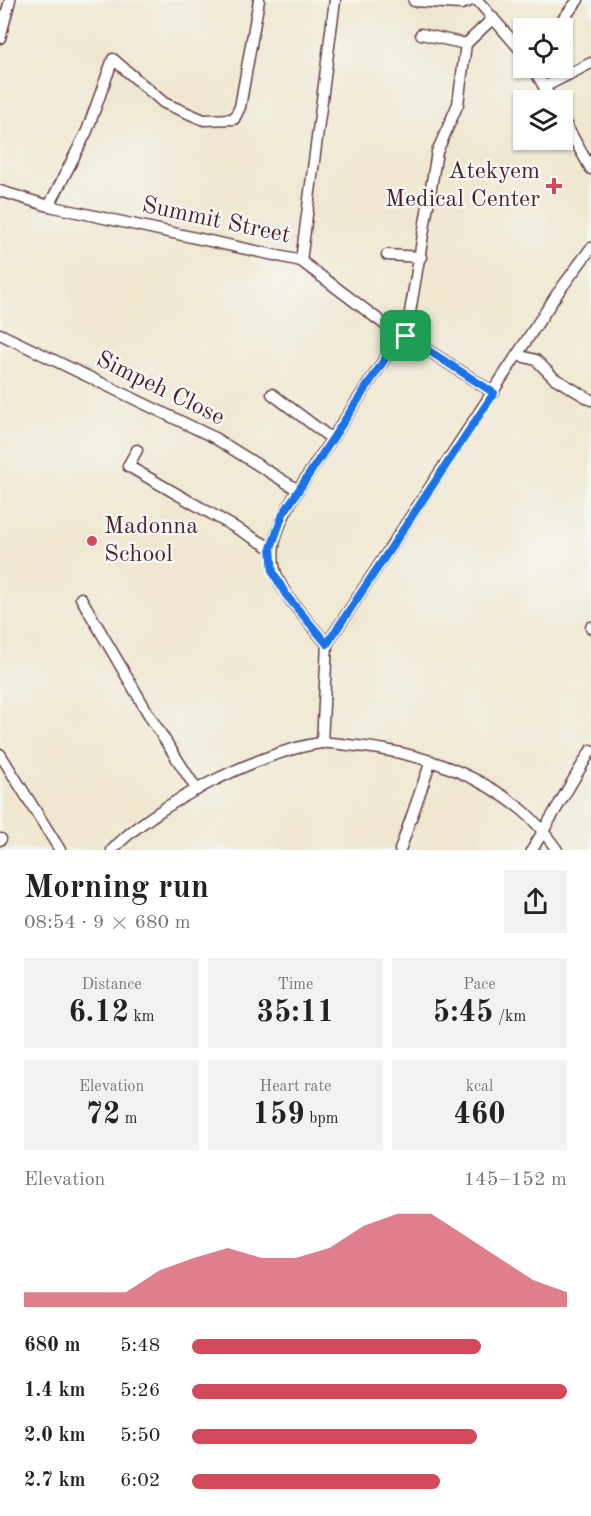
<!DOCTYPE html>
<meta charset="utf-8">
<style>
:root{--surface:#fff;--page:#f2f2f2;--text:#222;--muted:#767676;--accent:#d1495b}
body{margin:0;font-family:"Old Standard TT",serif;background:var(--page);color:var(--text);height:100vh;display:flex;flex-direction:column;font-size:22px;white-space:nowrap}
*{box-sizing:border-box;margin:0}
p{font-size:20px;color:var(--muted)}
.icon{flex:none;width:33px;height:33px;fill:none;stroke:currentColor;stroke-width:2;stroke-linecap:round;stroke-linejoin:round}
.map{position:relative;height:850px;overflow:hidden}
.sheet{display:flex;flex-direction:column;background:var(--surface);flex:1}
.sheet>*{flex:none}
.tools{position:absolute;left:513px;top:18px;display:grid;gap:12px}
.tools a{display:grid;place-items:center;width:60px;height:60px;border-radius:0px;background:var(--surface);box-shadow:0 2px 4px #0004;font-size:30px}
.pin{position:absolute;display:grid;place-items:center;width:51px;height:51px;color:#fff;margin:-26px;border-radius:12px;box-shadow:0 3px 9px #0006}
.round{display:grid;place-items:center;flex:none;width:63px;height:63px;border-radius:0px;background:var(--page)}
.overview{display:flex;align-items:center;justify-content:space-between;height:102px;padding:0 24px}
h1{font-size:33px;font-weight:700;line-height:45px}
.figures{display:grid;grid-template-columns:repeat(3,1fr);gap:9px;height:102px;padding:6px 24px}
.figures div{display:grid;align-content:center;border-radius:0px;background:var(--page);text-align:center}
.figures b{font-size:30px;font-weight:700}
.figures small{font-size:16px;font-weight:400}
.figures p{font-size:16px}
.chart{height:168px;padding:12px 24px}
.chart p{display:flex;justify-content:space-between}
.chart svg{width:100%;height:108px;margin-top:6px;fill:var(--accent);opacity:.7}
ul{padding:0 24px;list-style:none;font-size:20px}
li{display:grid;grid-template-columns:96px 72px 1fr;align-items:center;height:45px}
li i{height:15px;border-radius:8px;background:var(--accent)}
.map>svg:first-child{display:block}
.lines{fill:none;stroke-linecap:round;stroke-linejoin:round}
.minor-casing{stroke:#633d44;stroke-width:13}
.minor{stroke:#fff;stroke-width:10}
.route-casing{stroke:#fff;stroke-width:12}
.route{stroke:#1a73e8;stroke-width:8}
.poi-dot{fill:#d1495b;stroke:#f6f6f2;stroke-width:2}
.labels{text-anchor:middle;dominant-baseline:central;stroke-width:5;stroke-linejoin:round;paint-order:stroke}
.poi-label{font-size:24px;fill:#4a1f2b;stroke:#f6f6f2;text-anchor:end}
.street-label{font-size:24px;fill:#4a1f2b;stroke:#f6f6f2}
</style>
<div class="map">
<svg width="591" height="850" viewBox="0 0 591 850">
<rect width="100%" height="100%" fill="#f6f6f2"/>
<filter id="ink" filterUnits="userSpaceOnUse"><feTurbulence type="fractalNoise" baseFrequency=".0167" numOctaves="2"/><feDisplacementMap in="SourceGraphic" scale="12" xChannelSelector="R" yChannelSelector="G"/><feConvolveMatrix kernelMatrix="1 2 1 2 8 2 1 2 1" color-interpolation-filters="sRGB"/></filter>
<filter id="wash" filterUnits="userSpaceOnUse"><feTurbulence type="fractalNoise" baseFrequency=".008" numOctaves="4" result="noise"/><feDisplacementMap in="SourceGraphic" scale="24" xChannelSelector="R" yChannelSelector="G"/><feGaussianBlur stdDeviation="1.35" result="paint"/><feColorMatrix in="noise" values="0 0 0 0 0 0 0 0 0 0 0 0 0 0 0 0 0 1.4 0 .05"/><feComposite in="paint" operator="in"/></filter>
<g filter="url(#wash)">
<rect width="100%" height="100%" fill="#efe7cf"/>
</g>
<g filter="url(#ink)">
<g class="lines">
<g class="minor-casing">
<g id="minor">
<polyline points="477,0 524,54"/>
<polyline points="414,1 461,4 473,0"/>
<polyline points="556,28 578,0"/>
<polyline points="421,34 466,44"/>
<polyline points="0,38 10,0"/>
<polyline points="533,68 552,100"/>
<polyline points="544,87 591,63"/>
<polyline points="562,118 591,169"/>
<polyline points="0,191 49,206 301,261 400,336 406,336 494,393"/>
<polyline points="49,206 87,131 113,59 164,103 204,120 234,119 240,107 259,0"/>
<polyline points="387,255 421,257"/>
<polyline points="301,261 335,0"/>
<polyline points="0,334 213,437 298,490"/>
<polyline points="406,336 437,152 458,104 466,44 493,18"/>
<polyline points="517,355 536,360 554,378 591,400"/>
<polyline points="272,394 332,439"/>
<polyline points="137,450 128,466 271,548"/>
<polyline points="81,598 152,720 197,790"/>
<polyline points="591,628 591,627"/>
<polyline points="327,644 557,294 591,248"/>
<path d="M 327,644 C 276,583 251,567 298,490 L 400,336"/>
<polyline points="322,743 327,644"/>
<polyline points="0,754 60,850"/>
<polyline points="0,840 1,839"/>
<path d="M 112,850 C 152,806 261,751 321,743 C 332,742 345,745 357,746 C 416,752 474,772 521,809 C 535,820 547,836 557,850"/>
<polyline points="400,850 431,761"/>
<polyline points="532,850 591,750"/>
</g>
</g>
<use href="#minor" class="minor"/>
</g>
</g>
<g class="lines" filter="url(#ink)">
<g class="route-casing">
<polygon id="route" points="400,336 406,336 494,393 327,644 286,595 273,572 271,548 283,514"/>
</g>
<use href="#route" class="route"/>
</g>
<g class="poi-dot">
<path d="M551 177h6v6h6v6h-6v6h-6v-6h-6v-6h6z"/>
<circle cx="92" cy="541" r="6"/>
</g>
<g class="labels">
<g class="poi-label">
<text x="540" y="172">Atekyem<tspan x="540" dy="28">Medical Center</tspan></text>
<text x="104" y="527" text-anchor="start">Madonna<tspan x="104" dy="28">School</tspan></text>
</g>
<g class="street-label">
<text transform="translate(216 221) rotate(12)">Summit Street</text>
<text transform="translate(160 389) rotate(26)">Simpeh Close</text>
</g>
</g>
</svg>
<div class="tools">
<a><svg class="icon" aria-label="locate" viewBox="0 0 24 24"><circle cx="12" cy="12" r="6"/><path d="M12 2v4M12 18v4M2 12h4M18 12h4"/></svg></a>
<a><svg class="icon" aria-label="layers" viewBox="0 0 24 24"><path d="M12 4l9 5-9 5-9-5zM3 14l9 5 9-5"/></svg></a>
</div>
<div class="pin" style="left:406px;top:336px;background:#1e9e55"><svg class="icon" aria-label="arrive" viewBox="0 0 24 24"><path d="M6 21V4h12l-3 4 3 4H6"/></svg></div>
</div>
<section class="sheet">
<div class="overview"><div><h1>Morning run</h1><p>08:54 · 9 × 680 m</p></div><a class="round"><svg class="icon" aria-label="share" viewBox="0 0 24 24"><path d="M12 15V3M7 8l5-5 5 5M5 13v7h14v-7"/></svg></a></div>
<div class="figures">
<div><p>Distance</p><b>6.12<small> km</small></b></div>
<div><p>Time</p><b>35:11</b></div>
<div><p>Pace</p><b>5:45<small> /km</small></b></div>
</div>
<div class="figures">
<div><p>Elevation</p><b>72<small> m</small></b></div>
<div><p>Heart rate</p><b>159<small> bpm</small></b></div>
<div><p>kcal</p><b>460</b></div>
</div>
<div class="chart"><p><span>Elevation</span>145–152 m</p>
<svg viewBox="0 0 160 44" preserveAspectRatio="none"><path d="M0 44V38L10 38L20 38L30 38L40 29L50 24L60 20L70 24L80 24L90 20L100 11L110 6L120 6L130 15L140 24L150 33L160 38V44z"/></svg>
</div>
<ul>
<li><b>680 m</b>5:48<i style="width:77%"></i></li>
<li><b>1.4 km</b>5:26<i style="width:100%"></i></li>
<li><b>2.0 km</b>5:50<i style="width:76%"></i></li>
<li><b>2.7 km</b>6:02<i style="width:66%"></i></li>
</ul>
</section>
